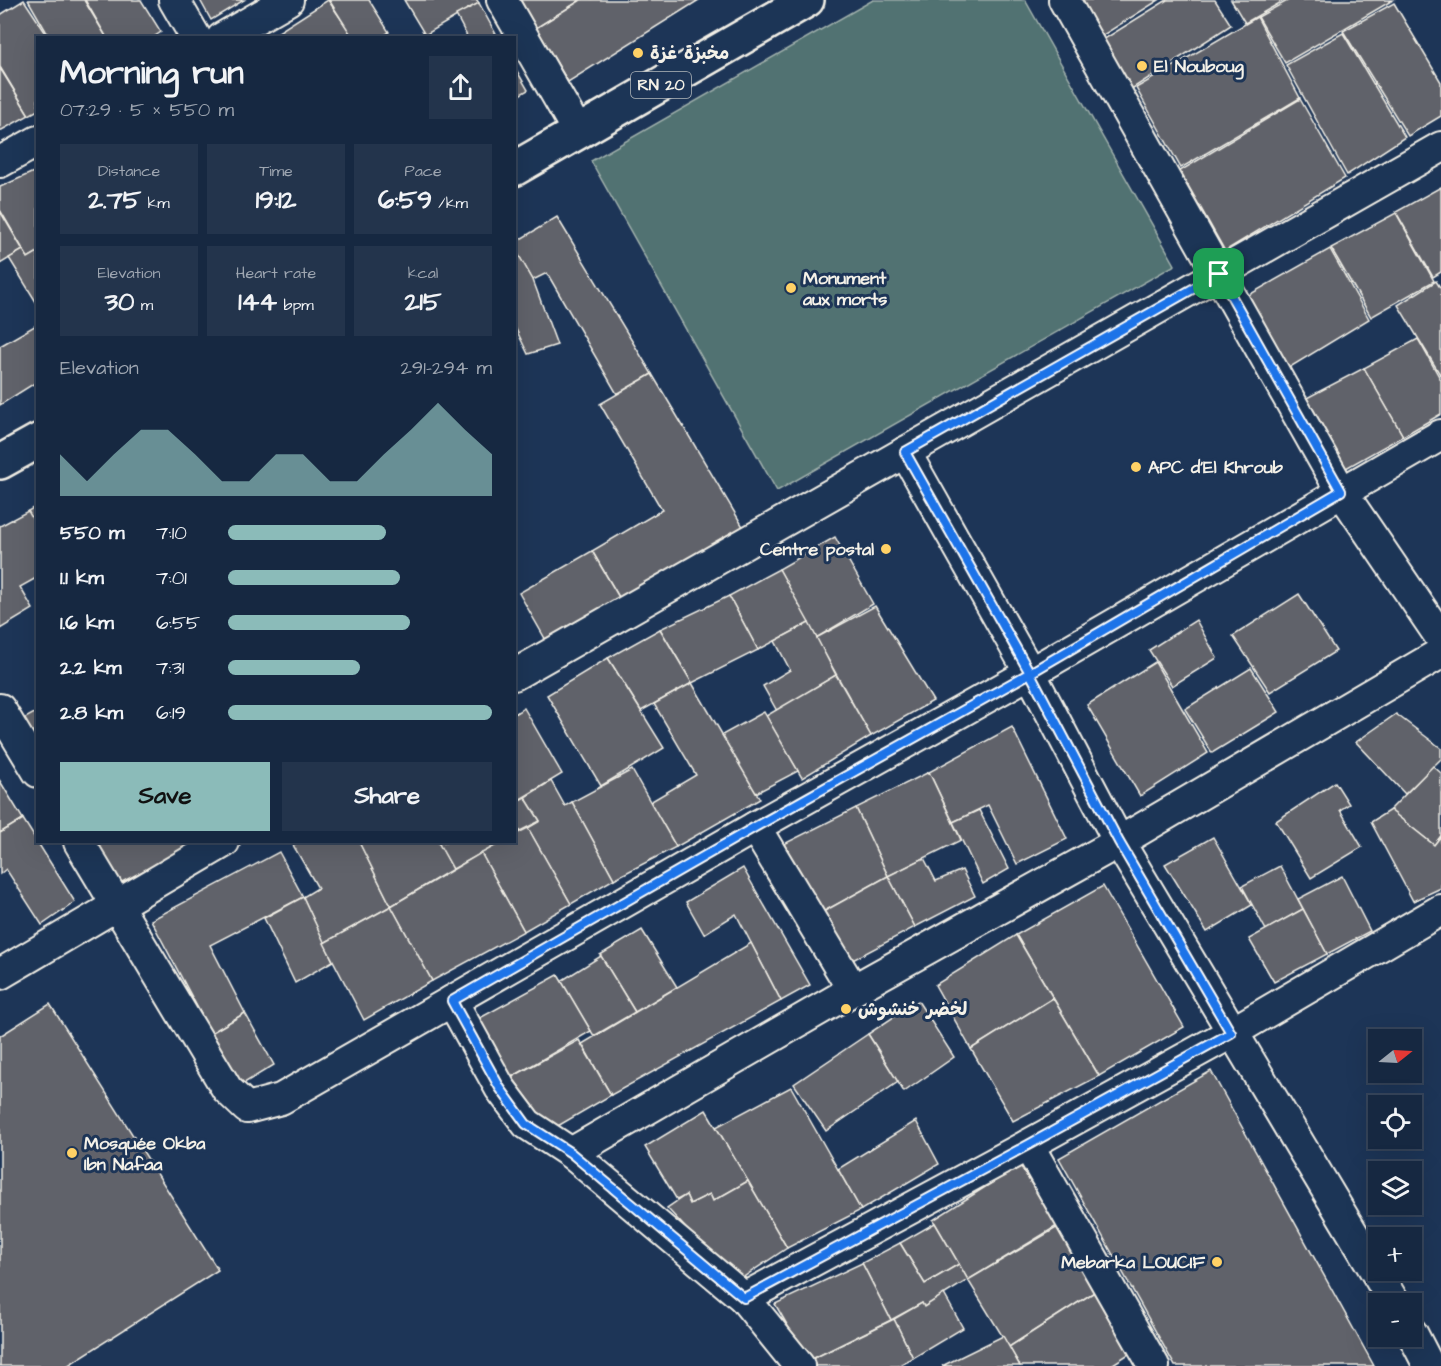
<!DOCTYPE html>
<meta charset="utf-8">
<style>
:root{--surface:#162841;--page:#23344c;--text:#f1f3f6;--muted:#9ea6b1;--line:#35445a;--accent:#8bbbb9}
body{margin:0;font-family:"Architects Daughter","Playpen Sans Arabic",sans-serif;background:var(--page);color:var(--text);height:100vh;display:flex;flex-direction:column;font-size:22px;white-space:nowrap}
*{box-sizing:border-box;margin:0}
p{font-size:20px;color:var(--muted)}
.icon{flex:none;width:33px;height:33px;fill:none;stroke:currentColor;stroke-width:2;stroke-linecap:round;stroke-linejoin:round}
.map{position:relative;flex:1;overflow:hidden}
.sheet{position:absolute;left:36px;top:36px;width:480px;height:807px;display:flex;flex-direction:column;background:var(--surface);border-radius:0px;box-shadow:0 6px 24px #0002,0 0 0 2px var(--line)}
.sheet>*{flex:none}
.needle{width:39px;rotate:72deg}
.controls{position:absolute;left:1368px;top:1029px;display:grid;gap:12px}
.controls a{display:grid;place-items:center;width:54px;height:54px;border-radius:0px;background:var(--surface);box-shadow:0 6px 24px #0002,0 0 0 2px var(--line);font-size:30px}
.pin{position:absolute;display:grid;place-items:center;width:51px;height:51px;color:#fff;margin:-26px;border-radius:12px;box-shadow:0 3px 9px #0006}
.round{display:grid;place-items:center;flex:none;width:63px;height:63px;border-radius:0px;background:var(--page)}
.head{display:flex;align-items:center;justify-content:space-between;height:102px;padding:0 24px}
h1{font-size:33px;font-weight:700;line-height:45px}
.metrics{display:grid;grid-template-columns:repeat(3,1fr);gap:9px;height:102px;padding:6px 24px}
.metrics div{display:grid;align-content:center;border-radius:0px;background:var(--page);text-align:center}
.metrics b{font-size:26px;font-weight:700}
.metrics small{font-size:16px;font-weight:400}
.metrics p{font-size:16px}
.chart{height:168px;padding:12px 24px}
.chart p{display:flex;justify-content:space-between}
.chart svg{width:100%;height:108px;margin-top:6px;fill:var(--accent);opacity:.7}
.cta{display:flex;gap:12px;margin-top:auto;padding:12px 24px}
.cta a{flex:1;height:69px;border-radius:0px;background:var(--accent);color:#111;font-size:24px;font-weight:700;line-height:69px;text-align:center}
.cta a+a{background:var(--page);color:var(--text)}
ul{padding:0 24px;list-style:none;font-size:20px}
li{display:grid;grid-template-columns:96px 72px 1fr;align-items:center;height:45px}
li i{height:15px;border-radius:8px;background:var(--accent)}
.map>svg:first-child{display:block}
.green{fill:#517272;stroke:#a2b2ad;stroke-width:1.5}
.building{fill:#60626a;stroke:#f4f1e8;stroke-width:1.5}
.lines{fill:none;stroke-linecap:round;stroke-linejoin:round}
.minor-casing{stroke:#f4f1e8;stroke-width:34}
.primary-casing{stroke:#f4f1e8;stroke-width:38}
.minor{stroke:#1d3557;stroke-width:30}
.primary{stroke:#1d3557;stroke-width:33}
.route-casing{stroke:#fff;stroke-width:12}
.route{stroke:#1a73e8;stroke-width:8}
.poi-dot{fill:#ffd166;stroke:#1d3557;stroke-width:2}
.labels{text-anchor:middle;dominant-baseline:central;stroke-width:6;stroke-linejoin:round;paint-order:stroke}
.shield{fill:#1d3557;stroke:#b4b9bc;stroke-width:1.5}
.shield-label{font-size:16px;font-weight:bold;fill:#f4f1e8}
.poi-label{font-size:18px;font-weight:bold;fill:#f4f1e8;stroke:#1d3557;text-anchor:start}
</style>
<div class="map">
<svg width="1441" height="1366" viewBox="0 0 1441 1366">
<rect width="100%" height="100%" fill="#1d3557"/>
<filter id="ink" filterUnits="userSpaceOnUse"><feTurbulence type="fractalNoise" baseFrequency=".0167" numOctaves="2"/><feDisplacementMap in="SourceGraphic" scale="12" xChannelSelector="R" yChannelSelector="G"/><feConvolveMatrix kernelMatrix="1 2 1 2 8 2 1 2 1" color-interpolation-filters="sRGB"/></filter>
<g filter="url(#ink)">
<polygon class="green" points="873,0 1025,0 1175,265 777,491 591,161"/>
<g class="building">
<polygon points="24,0 49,38 38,38 38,110 29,115 0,67 0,15"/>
<polygon points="28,0 84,0 107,38 50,38"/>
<polygon points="85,0 141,0 161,32 152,38 107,38"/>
<polygon points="200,0 244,0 211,20"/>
<polygon points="328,0 350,32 341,38 269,38"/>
<polygon points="329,0 369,0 389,32 380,38 353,38"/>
<polygon points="404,0 477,0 479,3 425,35"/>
<polygon points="518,0 581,0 536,28"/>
<polygon points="581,0 699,0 568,82 536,28"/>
<polygon points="1077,0 1159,0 1100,37"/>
<polygon points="1167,0 1215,0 1231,25 1130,90 1101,41"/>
<polygon points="1231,0 1285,0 1245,23"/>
<polygon points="1289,0 1393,0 1285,63 1258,17"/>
<polygon points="479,3 498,38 468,38 456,15"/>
<polygon points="1394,3 1441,82 1441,116 1408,136 1343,31"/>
<polygon points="1257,17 1300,98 1181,168 1136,88"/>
<polygon points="1343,33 1405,137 1347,175 1286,65"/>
<polygon points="514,66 528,90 514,98"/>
<polygon points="0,68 29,115 0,131"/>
<polygon points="1300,99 1345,178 1225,251 1180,171"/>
<polygon points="38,170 38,252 28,258 0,210 0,187"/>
<polygon points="1441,187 1441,272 1433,277 1396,212"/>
<polygon points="0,211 23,250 0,264"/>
<polygon points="1396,213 1434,281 1371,317 1331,248"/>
<polygon points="557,217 652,374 617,394 547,273 533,280 514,247 514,243"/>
<polygon points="514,247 533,280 557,345 528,354 514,325"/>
<polygon points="1330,249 1369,319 1282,372 1240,300"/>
<polygon points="23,250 28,258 38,252 38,305 9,258"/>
<polygon points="1436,281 1441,289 1441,376 1398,305"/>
<polygon points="38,324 38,381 0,405 0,346"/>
<polygon points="1418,339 1441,380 1441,414 1403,436 1364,368"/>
<polygon points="1364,368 1403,436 1339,472 1299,402"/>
<polygon points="652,374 745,530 620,599 592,551 662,510 600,404"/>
<polygon points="38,505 38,529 28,511"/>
<polygon points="28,511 38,529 38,577 20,587 33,609 0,629 0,526"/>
<polygon points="835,537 873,604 816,638 779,569"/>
<polygon points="592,551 620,599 547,642 519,593"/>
<polygon points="779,569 809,623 758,650 729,596"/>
<polygon points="1299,594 1336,651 1270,692 1233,636"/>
<polygon points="729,596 758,650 692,683 660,629"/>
<polygon points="875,606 933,701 871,736 816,638"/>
<polygon points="1196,620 1217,658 1172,686 1149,650"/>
<polygon points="809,623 836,675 777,711 763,686 790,670 775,641"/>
<polygon points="660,629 692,683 641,711 608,658"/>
<polygon points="608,658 664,748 601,786 547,695"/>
<polygon points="1155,662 1208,753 1140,796 1087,705"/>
<polygon points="1251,668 1279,712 1212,753 1185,709"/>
<polygon points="836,675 871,736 802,778 766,716"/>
<polygon points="692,683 760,799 676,847 650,802 696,775 654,704"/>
<polygon points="524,708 562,774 514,803 514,714"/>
<polygon points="38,711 38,752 20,721"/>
<polygon points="764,712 798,771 756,793 722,735"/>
<polygon points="1396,714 1441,748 1441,759 1405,794 1356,742"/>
<polygon points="1012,727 1067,839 1017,864 988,805 953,822 929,772"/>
<polygon points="1433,766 1441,773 1441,836 1434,845 1390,810"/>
<polygon points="632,770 676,847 614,879 572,802"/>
<polygon points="929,772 961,840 888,876 856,808"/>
<polygon points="0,781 23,819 0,833"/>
<polygon points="551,781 565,806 572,802 614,879 571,904 528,828 540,821 525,797"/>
<polygon points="1335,782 1349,804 1340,810 1362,847 1311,878 1276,821"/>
<polygon points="525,797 540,821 514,834 514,803"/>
<polygon points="856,808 888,876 821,913 784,844"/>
<polygon points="979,810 1009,869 983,884 953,822"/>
<polygon points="1390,810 1434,845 1441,836 1441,888 1413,901 1371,822"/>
<polygon points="23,819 75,902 42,925 6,869 0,874 0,833"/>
<polygon points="528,828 571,904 524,931 481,853 502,842 514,842 514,835"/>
<polygon points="1213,837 1252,905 1207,932 1165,864"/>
<polygon points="93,842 200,842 120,883"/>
<polygon points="299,842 359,842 391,906 324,943 303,897 318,888 293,845"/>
<polygon points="359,842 438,842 453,869 391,906"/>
<polygon points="438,842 502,842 453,869"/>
<polygon points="279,852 303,897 210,945 245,1013 211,1033 151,920"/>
<polygon points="481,853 524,931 432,981 391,906"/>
<polygon points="924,858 936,881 962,870 975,896 915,927 888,876"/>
<polygon points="1280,866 1303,909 1266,930 1242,886"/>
<polygon points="743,868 810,985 781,1001 736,914 704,934 686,902"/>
<polygon points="888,876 915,927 847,963 821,913"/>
<polygon points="1342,876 1370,931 1327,954 1298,899"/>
<polygon points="1103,886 1184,1027 1099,1076 1016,935"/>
<polygon points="303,897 333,961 295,983 264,918"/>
<polygon points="391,906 432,981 364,1020 324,943"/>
<polygon points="1303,909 1327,954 1274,982 1249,939"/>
<polygon points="642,930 677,987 635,1012 600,955"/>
<polygon points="1016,935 1053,998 971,1049 935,985"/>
<polygon points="751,943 781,1001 611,1095 582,1044"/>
<polygon points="601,956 635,1012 594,1036 561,981"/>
<polygon points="558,975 591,1031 512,1077 478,1019"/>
<polygon points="1053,998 1099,1076 1013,1121 971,1049"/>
<polygon points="918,1001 954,1057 904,1092 868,1034"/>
<polygon points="50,1004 218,1270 67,1366 0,1366 0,1036"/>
<polygon points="245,1013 274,1065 241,1085 211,1033"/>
<polygon points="868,1034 898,1082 826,1131 794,1084"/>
<polygon points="579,1040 611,1095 551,1130 512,1077"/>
<polygon points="1211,1071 1374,1366 1175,1366 1059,1158"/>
<polygon points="791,1087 861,1210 787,1248 716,1127"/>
<polygon points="706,1110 748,1181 713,1201 710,1194 690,1204 686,1195 677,1200 645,1147"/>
<polygon points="916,1121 939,1164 861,1210 838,1169"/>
<polygon points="1020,1165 1057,1226 968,1280 933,1220"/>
<polygon points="748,1181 787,1248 736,1282 667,1208 686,1195 690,1204 710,1194 713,1201"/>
<polygon points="935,1223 959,1264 925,1284 900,1243"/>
<polygon points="1058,1227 1096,1291 1009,1347 968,1280"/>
<polygon points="900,1243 925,1284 959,1264 968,1280 924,1307 922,1303 891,1320 862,1263"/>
<polygon points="862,1263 891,1320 808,1361 775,1304"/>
<polygon points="1096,1291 1132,1352 1110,1366 1020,1366 1009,1347"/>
<polygon points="944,1294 963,1328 913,1358 894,1319 922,1303 924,1307"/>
<polygon points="894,1319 913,1358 897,1366 812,1366 808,1361"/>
<polygon points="1003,1336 1020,1366 942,1366"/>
</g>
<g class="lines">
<g class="minor-casing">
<g id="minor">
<polyline points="174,0 196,38"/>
<polyline points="502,0 578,132"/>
<polyline points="1064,0 1341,491 1441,638"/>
<polyline points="222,38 288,0"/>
<polyline points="0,162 38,141"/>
<polyline points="905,452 1030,673 1119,842 1395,1304"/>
<polyline points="514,675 1441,147"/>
<polyline points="0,709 38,772"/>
<polyline points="755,827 853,990"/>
<polyline points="79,842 227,1089 247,1108 281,1099 755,827 1030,673 1441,435"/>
<polyline points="0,974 224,842"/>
<polyline points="452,1001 500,1088 527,1124 571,1153 744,1298 799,1366"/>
<polyline points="1028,1145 1154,1366"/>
<polyline points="571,1153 853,990 1119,842 1441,653"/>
<polyline points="744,1298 1028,1145 1231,1033 1441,910"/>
<polyline points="1412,1333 1429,1366"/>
</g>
</g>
<g class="primary-casing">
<g id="primary">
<polyline points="514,169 807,0"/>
<polyline points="0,462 38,441"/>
</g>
</g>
<use href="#minor" class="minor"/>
<use href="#primary" class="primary"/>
</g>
</g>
<g class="lines" filter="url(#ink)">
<g class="route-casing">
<polyline id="route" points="1219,274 1341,491 1030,673 755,827 452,1001 500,1088 526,1124 571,1153 744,1298 1028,1145 1231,1033 1119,842 1030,673 905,452 1219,274"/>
</g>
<use href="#route" class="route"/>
</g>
<g class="poi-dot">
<circle cx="638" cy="53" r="6"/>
<circle cx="1142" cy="66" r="6"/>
<circle cx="791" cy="288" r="6"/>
<circle cx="1136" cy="467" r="6"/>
<circle cx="886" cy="549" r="6"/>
<circle cx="846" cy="1009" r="6"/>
<circle cx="72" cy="1153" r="6"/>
<circle cx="1217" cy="1262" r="6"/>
</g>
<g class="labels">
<rect class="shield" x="631" y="72" width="60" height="26" rx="4.5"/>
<g class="shield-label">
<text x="661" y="85">RN 20</text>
</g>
<g class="poi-label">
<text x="650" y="53">مخبزة غزة</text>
<text x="1154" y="66">El Nouboug</text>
<text x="803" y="278">Monument<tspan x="803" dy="21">aux morts</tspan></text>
<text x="1148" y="467">APC d'El Khroub</text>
<text x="874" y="549" text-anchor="end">Centre postal</text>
<text x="858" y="1009">لخضر خنشوش</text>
<text x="84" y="1143">Mosquée Okba<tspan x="84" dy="21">Ibn Nafaa</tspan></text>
<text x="1205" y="1262" text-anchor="end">Mebarka LOUCIF</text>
</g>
</g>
</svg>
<div class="controls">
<a><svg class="needle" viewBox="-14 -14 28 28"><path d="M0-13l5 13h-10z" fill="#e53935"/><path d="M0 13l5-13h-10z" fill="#9ea6b1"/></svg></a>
<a><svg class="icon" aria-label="locate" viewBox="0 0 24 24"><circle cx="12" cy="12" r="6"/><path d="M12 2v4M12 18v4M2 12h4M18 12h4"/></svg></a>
<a><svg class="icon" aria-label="layers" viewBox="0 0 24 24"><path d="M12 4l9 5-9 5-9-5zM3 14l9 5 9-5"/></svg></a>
<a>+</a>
<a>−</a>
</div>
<div class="pin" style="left:1219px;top:274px;background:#1e9e55"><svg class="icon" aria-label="arrive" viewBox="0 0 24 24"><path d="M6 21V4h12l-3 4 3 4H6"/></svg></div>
<section class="sheet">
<div class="head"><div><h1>Morning run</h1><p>07:29 · 5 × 550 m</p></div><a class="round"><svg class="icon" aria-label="share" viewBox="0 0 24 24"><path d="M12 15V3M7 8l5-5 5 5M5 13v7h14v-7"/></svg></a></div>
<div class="metrics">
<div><p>Distance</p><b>2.75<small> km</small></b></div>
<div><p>Time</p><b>19:12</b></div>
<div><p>Pace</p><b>6:59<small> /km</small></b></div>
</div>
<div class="metrics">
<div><p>Elevation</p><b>30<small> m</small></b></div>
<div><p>Heart rate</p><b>144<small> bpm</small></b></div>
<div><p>kcal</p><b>215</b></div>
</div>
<div class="chart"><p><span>Elevation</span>291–294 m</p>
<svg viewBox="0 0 160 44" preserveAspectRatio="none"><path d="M0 44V27L10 38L20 27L30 17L40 17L50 27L60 38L70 38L80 27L90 27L100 38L110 38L120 27L130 17L140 6L150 17L160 27V44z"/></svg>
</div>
<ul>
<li><b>550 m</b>7:10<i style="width:60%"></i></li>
<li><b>1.1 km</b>7:01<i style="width:65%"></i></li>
<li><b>1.6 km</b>6:55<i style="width:69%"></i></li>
<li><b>2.2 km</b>7:31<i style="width:50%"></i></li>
<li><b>2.8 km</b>6:19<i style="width:100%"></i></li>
</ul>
<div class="cta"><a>Save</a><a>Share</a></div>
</section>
</div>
